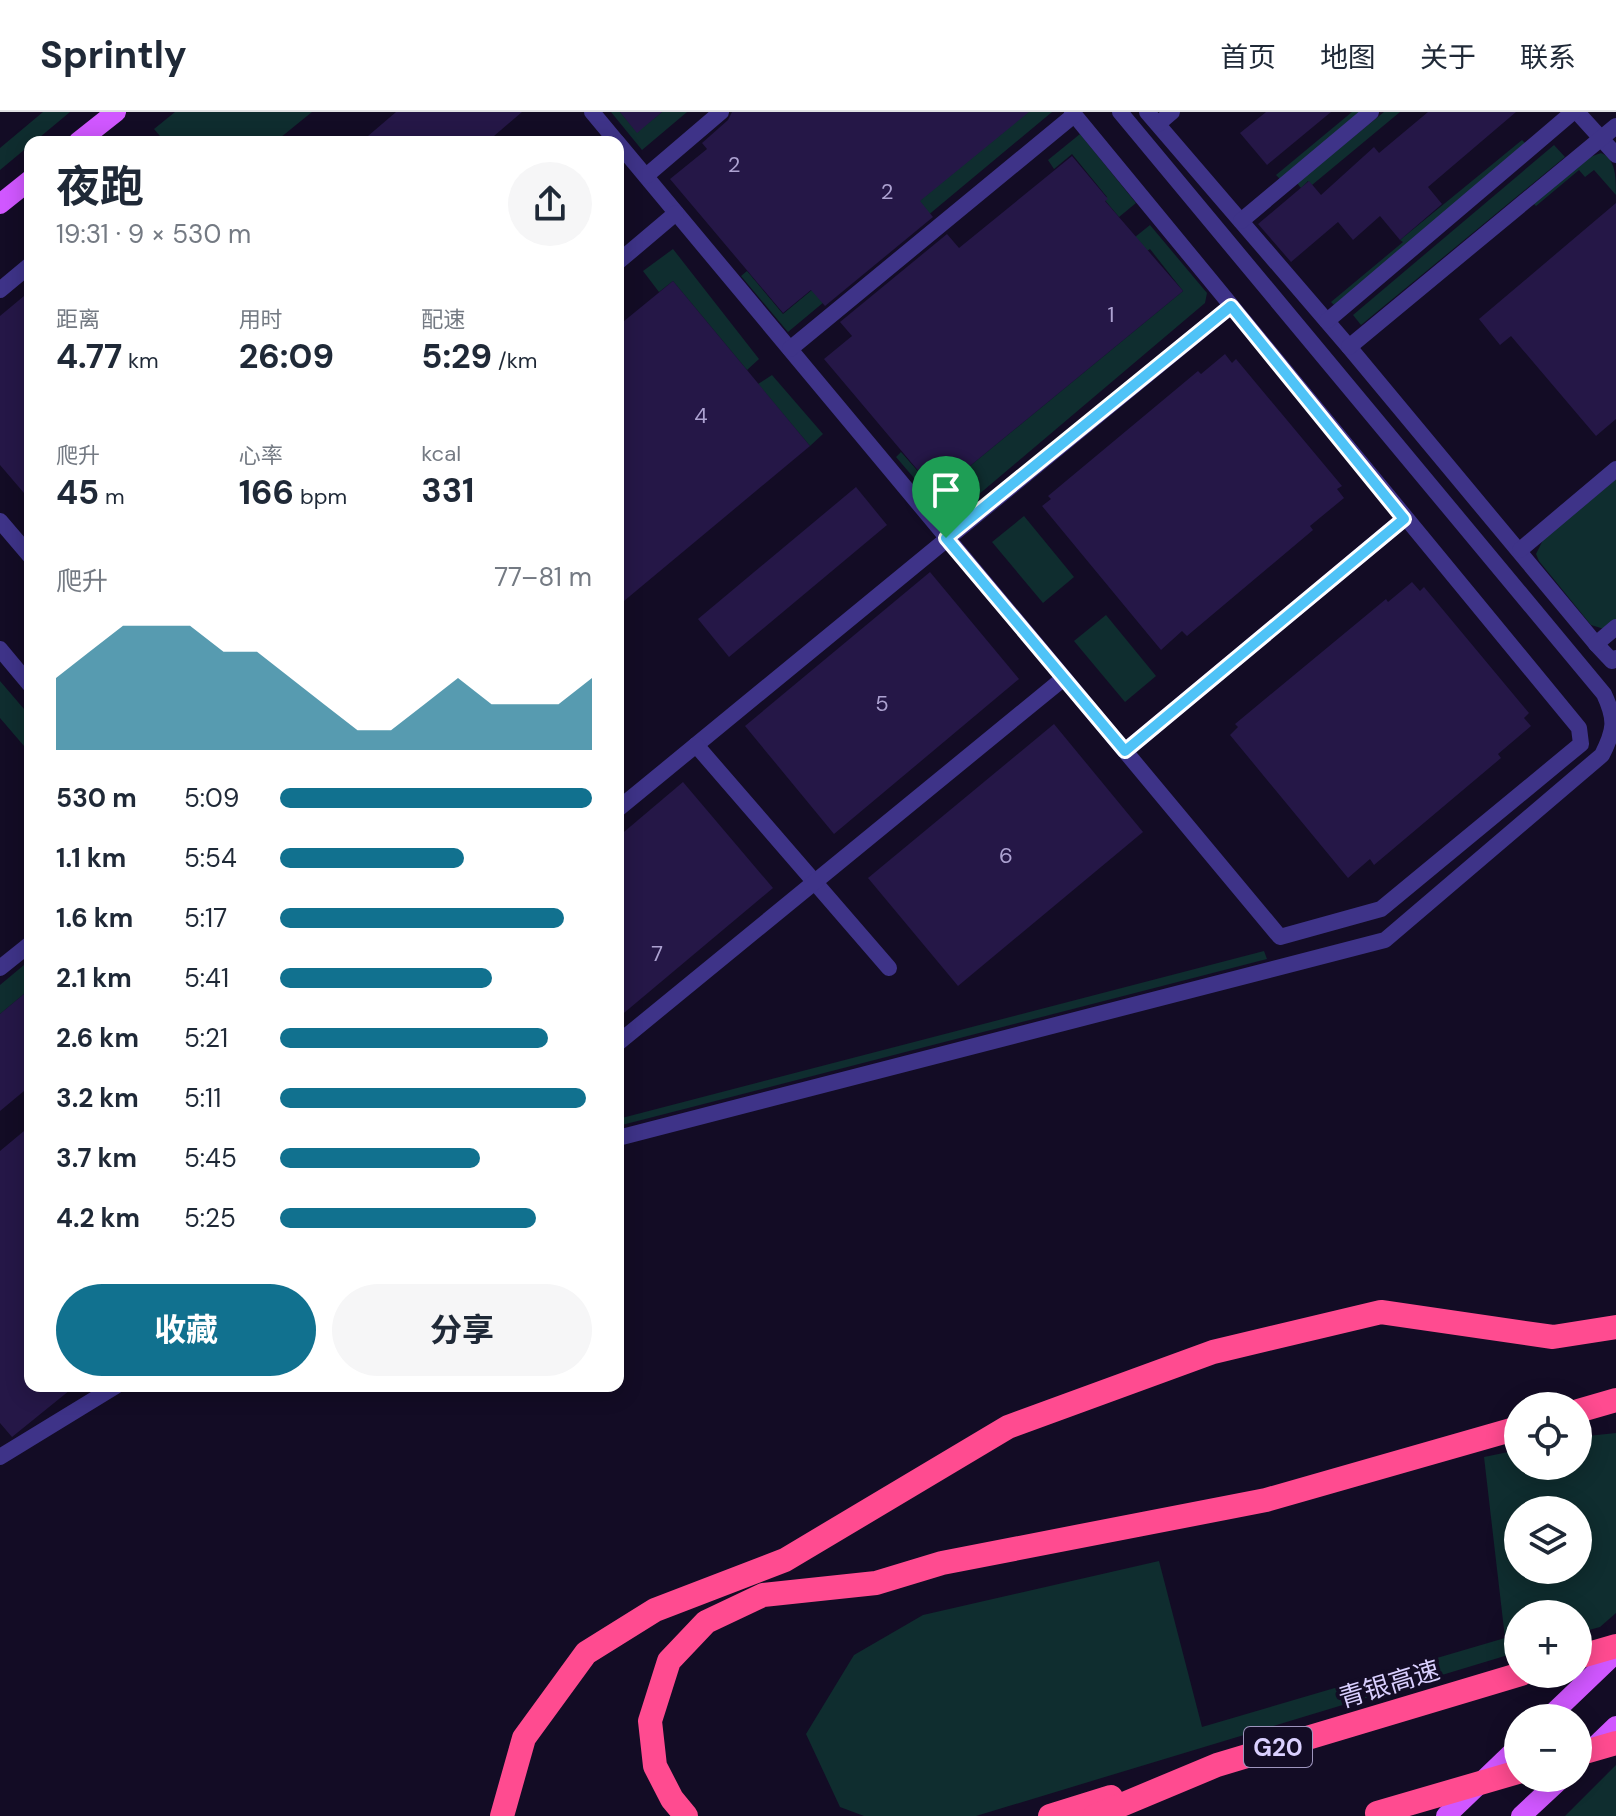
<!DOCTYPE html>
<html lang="zh">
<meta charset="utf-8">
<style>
:root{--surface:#fff;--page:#f6f6f7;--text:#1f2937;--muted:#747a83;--line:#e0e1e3;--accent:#11718f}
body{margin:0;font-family:"DM Sans","Noto Sans SC",sans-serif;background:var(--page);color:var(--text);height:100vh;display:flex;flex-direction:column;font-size:30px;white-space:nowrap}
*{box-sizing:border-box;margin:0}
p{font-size:26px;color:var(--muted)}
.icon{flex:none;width:44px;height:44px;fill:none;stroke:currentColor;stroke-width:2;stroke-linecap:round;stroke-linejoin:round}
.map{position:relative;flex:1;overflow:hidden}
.details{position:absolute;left:24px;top:24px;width:600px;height:1256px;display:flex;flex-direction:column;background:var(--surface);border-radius:16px;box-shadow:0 4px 20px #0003}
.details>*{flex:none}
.controls{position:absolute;left:1504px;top:1280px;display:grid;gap:16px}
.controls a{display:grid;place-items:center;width:88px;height:88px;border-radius:50%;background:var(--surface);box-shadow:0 4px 20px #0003;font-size:40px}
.pin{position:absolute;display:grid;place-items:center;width:68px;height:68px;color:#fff;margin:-82px -34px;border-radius:50% 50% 50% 0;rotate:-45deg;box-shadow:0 0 8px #0007}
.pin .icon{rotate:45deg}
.round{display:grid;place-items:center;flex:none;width:84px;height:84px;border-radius:42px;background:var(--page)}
.summary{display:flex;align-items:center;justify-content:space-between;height:136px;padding:0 32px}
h1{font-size:44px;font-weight:700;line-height:60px}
.figures{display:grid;grid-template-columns:repeat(3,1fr);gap:12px;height:136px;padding:8px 32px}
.figures div{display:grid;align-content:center}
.figures b{font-size:34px;font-weight:700}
.figures small{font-size:22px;font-weight:400}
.figures p{font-size:22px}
.chart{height:224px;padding:16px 32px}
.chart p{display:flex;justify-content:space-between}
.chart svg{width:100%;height:144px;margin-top:8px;fill:var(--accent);opacity:.7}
.primary-button{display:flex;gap:16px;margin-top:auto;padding:16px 32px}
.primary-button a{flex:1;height:92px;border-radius:48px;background:var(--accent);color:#fff;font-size:32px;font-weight:700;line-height:92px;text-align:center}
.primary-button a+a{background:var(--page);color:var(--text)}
ul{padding:0 32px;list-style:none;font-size:26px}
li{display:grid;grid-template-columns:128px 96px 1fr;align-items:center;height:60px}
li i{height:20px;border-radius:10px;background:var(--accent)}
header{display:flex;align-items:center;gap:48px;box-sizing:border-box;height:112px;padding:0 40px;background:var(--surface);border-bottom:2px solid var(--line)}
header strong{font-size:38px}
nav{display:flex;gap:44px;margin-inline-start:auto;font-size:28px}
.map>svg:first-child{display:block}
.green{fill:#0f2d2f;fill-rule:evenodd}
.building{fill:#251747}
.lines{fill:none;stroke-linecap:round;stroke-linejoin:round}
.minor{stroke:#3e3388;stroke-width:16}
.major{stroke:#d057ff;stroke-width:20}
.highway{stroke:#ff4b90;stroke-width:24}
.highway-bridge{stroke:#ff4b90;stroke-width:24}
.route-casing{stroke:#fff;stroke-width:16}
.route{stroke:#4fc3f7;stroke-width:10}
.labels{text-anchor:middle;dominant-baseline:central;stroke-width:8;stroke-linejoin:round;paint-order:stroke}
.number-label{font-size:22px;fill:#ada2d1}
.shield{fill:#130c25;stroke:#9e95be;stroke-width:2}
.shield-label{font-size:24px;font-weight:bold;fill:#dad0ff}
.street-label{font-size:26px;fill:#dad0ff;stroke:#130c25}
</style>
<header>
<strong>Sprintly</strong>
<nav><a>首页</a><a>地图</a><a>关于</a><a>联系</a></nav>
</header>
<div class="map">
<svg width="1616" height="1704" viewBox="0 0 1616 1704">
<rect width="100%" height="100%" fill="#130c25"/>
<g class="green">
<polygon points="43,0 70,0 34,30 30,30 30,33 0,58 0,36"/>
<polygon points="175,0 312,0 275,30 165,30 154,17"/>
<polygon points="611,0 620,0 637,20 662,0 687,0 642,38"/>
<polygon points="1026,0 1052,0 788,220 741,164 747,159 783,202"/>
<polygon points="1352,0 1363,0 1281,68 1276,63"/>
<polygon points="1384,0 1400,0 1312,73 1308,69 1301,76 1297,71"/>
<polygon points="1080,22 1136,91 1119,105 1104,87 1107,85 1072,42 1054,57 1048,48"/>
<polygon points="1522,28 1528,34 1334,193 1331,190 1403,130 1400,128"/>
<polygon points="1554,33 1565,45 1361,213 1353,203"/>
<path d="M 1601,41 C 1616,47 1616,65 1616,83 L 1594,58 L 1585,65 L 1579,58 L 1536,94 L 1533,91 L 1590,45 Z"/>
<polygon points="1150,113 1207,181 1205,191 958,400 943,400 896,345 901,340 937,381 1183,179 1150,137 1147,139 1135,125"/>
<polygon points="673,137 759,247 747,258 673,169 659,180 643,159"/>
<polygon points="772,263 823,322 810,334 758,272"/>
<polygon points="1616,367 1616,508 1604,517 1591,513 1539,449 1536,442 1543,428"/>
<polygon points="1024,404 1074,465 1043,491 992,430"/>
<polygon points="1106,503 1156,564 1125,590 1074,529"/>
<polygon points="0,569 30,604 30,641 0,606"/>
<polygon points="1264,839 1267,847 618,1014 618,1007"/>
<polygon points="30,848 30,877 0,902 0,873"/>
<path d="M 1616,1321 L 1616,1501 L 1600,1515 L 1578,1521 L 1578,1502 L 1518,1502 L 1518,1540 L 976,1704 L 864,1704 L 840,1695 L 806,1622 L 854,1543 L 923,1503 L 1159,1449 L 1202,1615 L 1505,1526 L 1484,1345 L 1518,1338 L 1518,1354 L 1578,1354 L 1578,1325 ZM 1518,1398 L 1578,1398 L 1578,1458 L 1518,1458 Z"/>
<polygon points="1616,1653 1616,1704 1565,1704"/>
</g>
<g class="building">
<polygon points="396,0 522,0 487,30 361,30"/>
<polygon points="620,0 662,0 637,21"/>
<polygon points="732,0 1029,0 920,89 933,105 825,194 811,178 783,201 670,67 707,37 702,31 728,8"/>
<polygon points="1266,0 1331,0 1267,53 1240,21"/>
<polygon points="1428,0 1516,0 1428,75 1442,92 1400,128 1380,104 1353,128 1338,110 1291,150 1258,112 1309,69 1321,83 1374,35 1379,41"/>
<polygon points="1072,44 1108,87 1105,89 1183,179 937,381 824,247 852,224 840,210 947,122 959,136"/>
<polygon points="1616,91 1616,307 1596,324 1511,224 1500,233 1479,207"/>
<polygon points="673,169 810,334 618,494 618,214"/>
<polygon points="30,179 30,388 0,353 0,204"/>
<polygon points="1225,242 1232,251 1236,247 1342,374 1337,377 1344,386 1310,414 1313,418 1187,524 1182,519 1161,538 1042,394 1051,387 1048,384 1198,259 1201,262"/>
<polygon points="856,375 887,413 729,545 698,507"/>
<polygon points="930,460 1019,567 834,722 745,614"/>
<polygon points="1412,470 1420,479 1424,475 1529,601 1524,606 1531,614 1498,642 1501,646 1374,753 1370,747 1348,766 1230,623 1238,615 1235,612 1386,487 1388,490"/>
<polygon points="1054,612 1143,720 958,874 868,766"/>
<polygon points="683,670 773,776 618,906 618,725"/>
<polygon points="30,877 30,974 0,999 0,902"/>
<polygon points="30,1014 30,1274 75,1274 12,1325 0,1311 0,1039"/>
</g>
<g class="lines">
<g class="minor">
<polyline points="592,0 617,30"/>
<polyline points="1147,0 1349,235 1596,532 1612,549 1616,546"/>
<polyline points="1577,0 1616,43"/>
<polyline points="1158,12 1172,0"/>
<polyline points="618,31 1280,825 1381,797 1581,632 1579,616 1072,0"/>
<polyline points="646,64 721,0"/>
<polyline points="1241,109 1371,0"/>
<polyline points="618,150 676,101"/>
<polyline points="0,178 30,153"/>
<polyline points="1327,209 1573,0"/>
<polyline points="1349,235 1616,14"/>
<polyline points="790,237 1074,3"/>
<polyline points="0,409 30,444"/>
<polyline points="1520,438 1616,357"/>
<polyline points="1596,532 1616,515"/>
<polyline points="0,537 30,573"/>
<polyline points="696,633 1231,194"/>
<polyline points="1125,639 1404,407"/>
<polyline points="618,697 696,633 889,856"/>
<polyline points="0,856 30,832"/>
<polyline points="618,931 1064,566"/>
<path d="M 618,1026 L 1385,828 L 1602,643 C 1615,617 1616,608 1604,582 L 1120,0"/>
<polyline points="0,1345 116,1274"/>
</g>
<g class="major">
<polyline points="78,30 116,0"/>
<polyline points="0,92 30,68"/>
<polyline points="1548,1606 1616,1541"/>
<polyline points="1590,1639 1616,1614"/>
<polyline points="1446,1704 1518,1635"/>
<polyline points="1521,1704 1562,1666"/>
</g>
<g class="highway">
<polyline points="1578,1299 1616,1288"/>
<polyline points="1578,1545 1616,1534"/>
<polyline points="502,1704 524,1626 586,1541 655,1498 785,1448 1008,1315 1213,1240 1381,1200 1553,1225 1616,1215"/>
<polyline points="686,1704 672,1687 655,1654 650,1609 669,1549 706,1510 763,1483 876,1471 942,1451 1266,1388 1518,1316"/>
<polyline points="1050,1704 1111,1685"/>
<polyline points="1095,1704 1217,1653 1521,1562"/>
</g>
<g class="highway-bridge">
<polyline points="1578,1642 1616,1631"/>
<polyline points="1377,1701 1518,1660"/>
</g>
</g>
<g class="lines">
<g class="route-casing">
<polygon id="route" points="1231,194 1404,407 1125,639 946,426"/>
</g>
<use href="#route" class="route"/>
</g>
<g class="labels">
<g class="number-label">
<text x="734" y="52">2</text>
<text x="887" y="79">2</text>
<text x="1111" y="202">1</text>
<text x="701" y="303">4</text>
<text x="882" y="591">5</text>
<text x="1006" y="743">6</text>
<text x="657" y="841">7</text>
</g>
<rect class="shield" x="1244" y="1615" width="68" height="40" rx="6"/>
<g class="shield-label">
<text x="1278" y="1635">G20</text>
</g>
<g class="street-label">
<text transform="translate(1389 1572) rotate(-17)">青银高速</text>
</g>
</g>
</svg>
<div class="controls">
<a><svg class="icon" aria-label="locate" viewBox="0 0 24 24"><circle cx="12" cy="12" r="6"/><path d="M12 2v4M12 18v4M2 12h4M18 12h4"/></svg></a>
<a><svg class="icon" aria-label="layers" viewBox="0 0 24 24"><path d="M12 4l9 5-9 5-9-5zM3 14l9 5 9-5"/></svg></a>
<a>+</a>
<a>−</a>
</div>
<div class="pin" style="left:946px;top:426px;background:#1e9e55"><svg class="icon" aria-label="arrive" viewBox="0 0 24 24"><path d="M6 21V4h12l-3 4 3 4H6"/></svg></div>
<section class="details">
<div class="summary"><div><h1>夜跑</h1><p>19:31 · 9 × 530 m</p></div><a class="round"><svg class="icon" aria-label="share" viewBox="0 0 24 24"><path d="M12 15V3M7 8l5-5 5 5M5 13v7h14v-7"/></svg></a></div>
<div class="figures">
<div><p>距离</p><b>4.77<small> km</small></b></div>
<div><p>用时</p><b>26:09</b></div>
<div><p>配速</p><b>5:29<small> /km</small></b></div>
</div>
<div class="figures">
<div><p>爬升</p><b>45<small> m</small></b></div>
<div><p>心率</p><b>166<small> bpm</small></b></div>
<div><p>kcal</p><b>331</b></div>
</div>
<div class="chart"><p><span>爬升</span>77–81 m</p>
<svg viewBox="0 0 160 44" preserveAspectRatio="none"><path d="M0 44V22L10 14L20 6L30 6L40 6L50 14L60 14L70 22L80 30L90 38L100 38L110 30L120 22L130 30L140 30L150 30L160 22V44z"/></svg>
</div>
<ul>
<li><b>530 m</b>5:09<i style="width:100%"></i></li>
<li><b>1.1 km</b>5:54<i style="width:59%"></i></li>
<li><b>1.6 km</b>5:17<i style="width:91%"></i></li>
<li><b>2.1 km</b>5:41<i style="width:68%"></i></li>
<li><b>2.6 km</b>5:21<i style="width:86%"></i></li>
<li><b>3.2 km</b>5:11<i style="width:98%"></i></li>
<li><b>3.7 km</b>5:45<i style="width:64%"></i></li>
<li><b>4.2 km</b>5:25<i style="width:82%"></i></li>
</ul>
<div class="primary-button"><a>收藏</a><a>分享</a></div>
</section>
</div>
